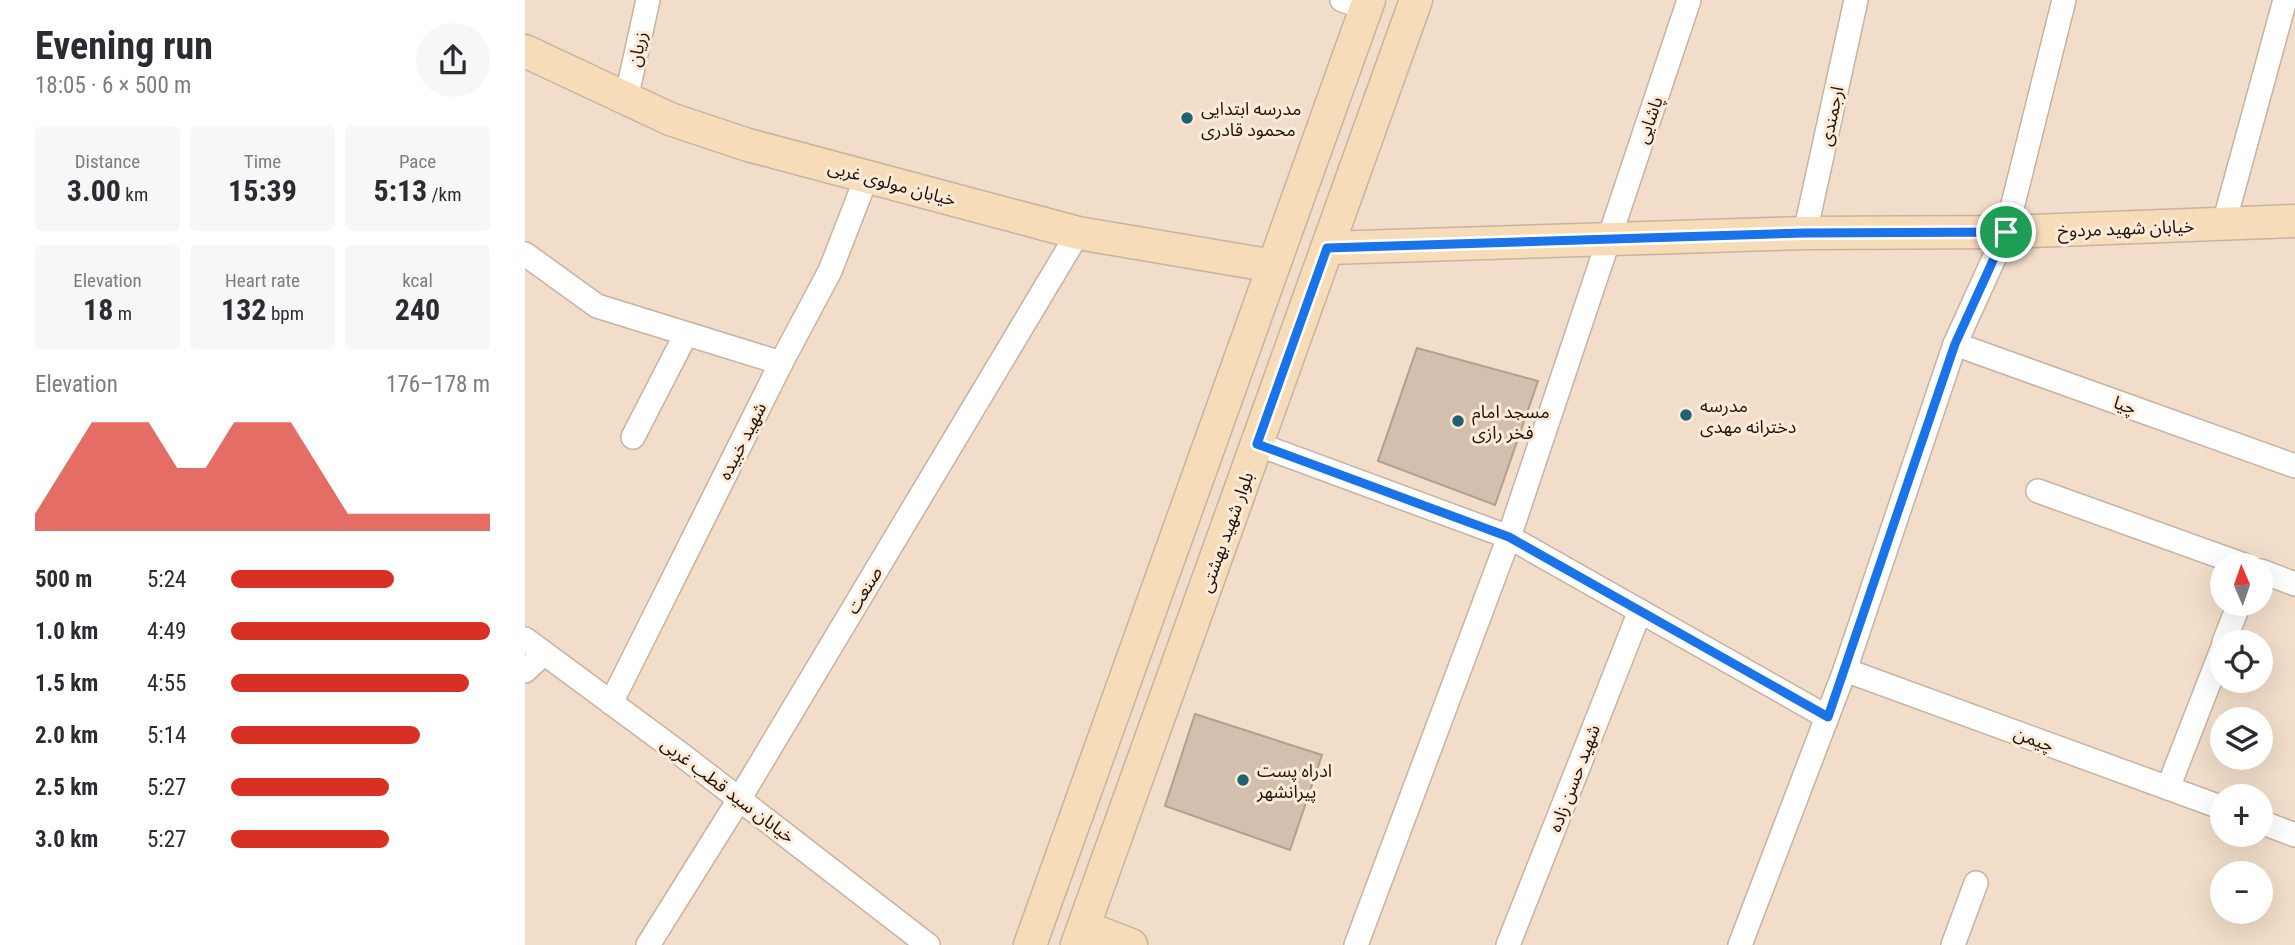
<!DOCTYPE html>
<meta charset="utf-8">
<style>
:root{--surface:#fff;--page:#f7f7f7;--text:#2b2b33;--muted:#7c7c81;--accent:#d93025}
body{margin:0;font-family:"Roboto Condensed","Noto Sans Arabic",sans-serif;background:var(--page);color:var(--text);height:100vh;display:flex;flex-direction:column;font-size:26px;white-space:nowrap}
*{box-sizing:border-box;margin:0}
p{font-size:23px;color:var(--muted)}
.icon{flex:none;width:38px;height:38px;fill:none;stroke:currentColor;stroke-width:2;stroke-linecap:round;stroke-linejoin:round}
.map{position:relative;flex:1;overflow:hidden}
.panel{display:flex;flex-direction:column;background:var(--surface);width:525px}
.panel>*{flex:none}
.needle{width:46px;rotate:358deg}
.tools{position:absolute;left:1685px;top:553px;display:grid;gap:14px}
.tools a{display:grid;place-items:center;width:63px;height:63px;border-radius:50%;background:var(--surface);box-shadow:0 7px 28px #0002;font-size:35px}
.pin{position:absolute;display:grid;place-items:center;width:60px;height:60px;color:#fff;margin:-30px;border:4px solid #fff;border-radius:50%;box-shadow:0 2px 7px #0007}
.round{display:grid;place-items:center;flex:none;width:74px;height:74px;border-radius:37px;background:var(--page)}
.overview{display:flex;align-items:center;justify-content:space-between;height:119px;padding:0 35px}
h1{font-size:38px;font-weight:700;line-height:52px}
.figures{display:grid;grid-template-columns:repeat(3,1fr);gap:10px;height:119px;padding:7px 35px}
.figures div{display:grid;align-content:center;border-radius:7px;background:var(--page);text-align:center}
.figures b{font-size:30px;font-weight:700}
.figures small{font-size:19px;font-weight:400}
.figures p{font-size:19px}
.chart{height:196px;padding:14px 35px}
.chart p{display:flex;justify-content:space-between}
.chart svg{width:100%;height:126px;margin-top:7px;fill:var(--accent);opacity:.7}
ul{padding:0 35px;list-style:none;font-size:23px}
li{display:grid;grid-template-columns:112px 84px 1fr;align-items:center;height:52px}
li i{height:18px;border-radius:9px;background:var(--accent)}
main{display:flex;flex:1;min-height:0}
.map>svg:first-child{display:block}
.building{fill:#d3bfad;stroke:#b39f8d;stroke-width:2}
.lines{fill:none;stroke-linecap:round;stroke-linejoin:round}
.street-casing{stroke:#c6b3a0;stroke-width:26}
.secondary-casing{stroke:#c6b3a0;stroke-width:35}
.street{stroke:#fff;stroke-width:23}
.secondary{stroke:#f7dcba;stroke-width:32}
.route-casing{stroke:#fff;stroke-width:14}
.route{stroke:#1a73e8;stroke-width:9}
.poi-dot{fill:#1e6274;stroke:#feead6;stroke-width:2.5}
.labels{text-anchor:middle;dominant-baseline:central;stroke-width:6;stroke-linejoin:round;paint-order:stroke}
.street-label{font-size:18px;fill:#1c150e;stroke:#feead6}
.poi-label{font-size:18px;fill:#1c150e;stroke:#feead6;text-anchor:start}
</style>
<main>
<section class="panel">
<div class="overview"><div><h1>Evening run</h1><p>18:05 · 6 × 500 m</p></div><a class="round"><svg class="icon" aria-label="share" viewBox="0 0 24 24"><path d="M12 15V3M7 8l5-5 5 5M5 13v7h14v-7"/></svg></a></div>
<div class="figures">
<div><p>Distance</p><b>3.00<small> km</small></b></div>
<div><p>Time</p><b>15:39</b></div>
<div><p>Pace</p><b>5:13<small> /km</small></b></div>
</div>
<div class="figures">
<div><p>Elevation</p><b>18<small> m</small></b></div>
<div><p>Heart rate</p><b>132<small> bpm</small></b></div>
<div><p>kcal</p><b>240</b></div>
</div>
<div class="chart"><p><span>Elevation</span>176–178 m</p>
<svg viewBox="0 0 160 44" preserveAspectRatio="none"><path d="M0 44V38L10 22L20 6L30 6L40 6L50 22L60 22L70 6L80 6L90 6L100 22L110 38L120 38L130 38L140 38L150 38L160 38V44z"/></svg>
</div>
<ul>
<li><b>500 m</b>5:24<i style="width:63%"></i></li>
<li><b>1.0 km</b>4:49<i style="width:100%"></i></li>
<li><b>1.5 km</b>4:55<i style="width:92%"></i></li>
<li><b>2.0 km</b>5:14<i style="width:73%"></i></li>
<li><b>2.5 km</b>5:27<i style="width:61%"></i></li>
<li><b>3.0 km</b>5:27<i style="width:61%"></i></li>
</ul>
</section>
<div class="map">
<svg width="1770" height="945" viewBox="0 0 1770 945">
<rect width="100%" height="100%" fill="#f1ddc9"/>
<g class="building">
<polygon points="892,348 1013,381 970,505 853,461"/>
<polygon points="670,714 797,755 765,850 640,806"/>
</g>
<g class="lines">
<g class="street-casing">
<g id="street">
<polyline points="817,0 841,8"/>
<polyline points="101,99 123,0"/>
<polyline points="1699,223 1760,0"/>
<polyline points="1280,233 1331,0"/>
<polyline points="0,254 72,306 256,363"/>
<polyline points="1430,344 1770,466"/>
<polyline points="108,437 161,334"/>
<polyline points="732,444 984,537 1302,717"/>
<polyline points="1513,491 1719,565"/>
<polyline points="1736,571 1770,584"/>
<polyline points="0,639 157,755 403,945"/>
<polyline points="1699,642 1714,604"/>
<polyline points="1320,670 1698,808"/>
<polyline points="0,671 18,654"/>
<polyline points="86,703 256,363 305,271 342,176"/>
<polyline points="1643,788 1698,647"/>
<polyline points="1736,822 1770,835"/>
<polyline points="123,945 215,798 553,233"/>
<polyline points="831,945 984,537 1164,0"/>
<polyline points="983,945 1115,611"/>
<polyline points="1215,945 1320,670 1430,344 1481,232 1539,0"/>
<polyline points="1428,945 1451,883"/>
</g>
</g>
<g class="secondary-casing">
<g id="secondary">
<polyline points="0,51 145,119 223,145 553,233 748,266"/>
<polyline points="802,248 1280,233 1481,232 1770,221"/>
<polyline points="559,927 606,945"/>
<polyline points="505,945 844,0"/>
<polyline points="552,945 891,0"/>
</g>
</g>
<use href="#street" class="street"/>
<use href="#secondary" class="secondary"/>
</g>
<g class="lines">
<g class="route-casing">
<polygon id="route" points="1481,232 1430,344 1303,717 984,537 732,444 802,248 1280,233"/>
</g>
<use href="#route" class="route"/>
</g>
<g class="poi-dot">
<circle cx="662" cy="118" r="7"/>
<circle cx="1161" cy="415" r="7"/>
<circle cx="933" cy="421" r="7"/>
<circle cx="718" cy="780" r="7"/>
</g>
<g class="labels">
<g class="street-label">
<text transform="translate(112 49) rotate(-78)">زریان</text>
<text transform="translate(1306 116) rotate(-78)">ارجمندی</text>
<text transform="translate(1124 120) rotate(-71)">پاشایی</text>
<text transform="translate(367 183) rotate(15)">خیابان مولوی غربی</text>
<text transform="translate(1601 228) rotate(-2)">خیابان شهید مردوخ</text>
<text transform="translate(1600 405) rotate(20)">چیا</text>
<text transform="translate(217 441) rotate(-63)">شهید خبیده</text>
<text transform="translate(701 532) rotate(-70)">بلوار شهید بهشتی</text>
<text transform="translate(339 590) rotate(-59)">صنعت</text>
<text transform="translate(1509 739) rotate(20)">چیمن</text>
<text transform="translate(1049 778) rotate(-69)">شهید حسن زاده</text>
<text transform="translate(203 790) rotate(37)">خیابان سید قطب غربی</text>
</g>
<g class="poi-label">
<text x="676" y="108">مدرسه ابتدایى<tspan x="676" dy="21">محمود قادرى</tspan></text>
<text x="1175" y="405">مدرسه<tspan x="1175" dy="21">دخترانه مهدی</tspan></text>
<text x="947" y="411">مسجد امام<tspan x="947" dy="21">فخر رازی</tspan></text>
<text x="732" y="770">ادراه پست<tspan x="732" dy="21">پیرانشهر</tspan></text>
</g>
</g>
</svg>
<div class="tools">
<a><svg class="needle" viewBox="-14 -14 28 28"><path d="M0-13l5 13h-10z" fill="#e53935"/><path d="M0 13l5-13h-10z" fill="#7c7c81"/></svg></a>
<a><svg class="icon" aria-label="locate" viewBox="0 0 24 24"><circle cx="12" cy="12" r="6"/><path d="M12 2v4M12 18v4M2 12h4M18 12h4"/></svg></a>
<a><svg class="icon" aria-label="layers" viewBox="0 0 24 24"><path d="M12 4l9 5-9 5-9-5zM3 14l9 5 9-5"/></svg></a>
<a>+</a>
<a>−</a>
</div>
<div class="pin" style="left:1481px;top:232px;background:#1e9e55"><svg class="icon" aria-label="arrive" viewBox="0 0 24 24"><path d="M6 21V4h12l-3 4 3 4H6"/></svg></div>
</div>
</main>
